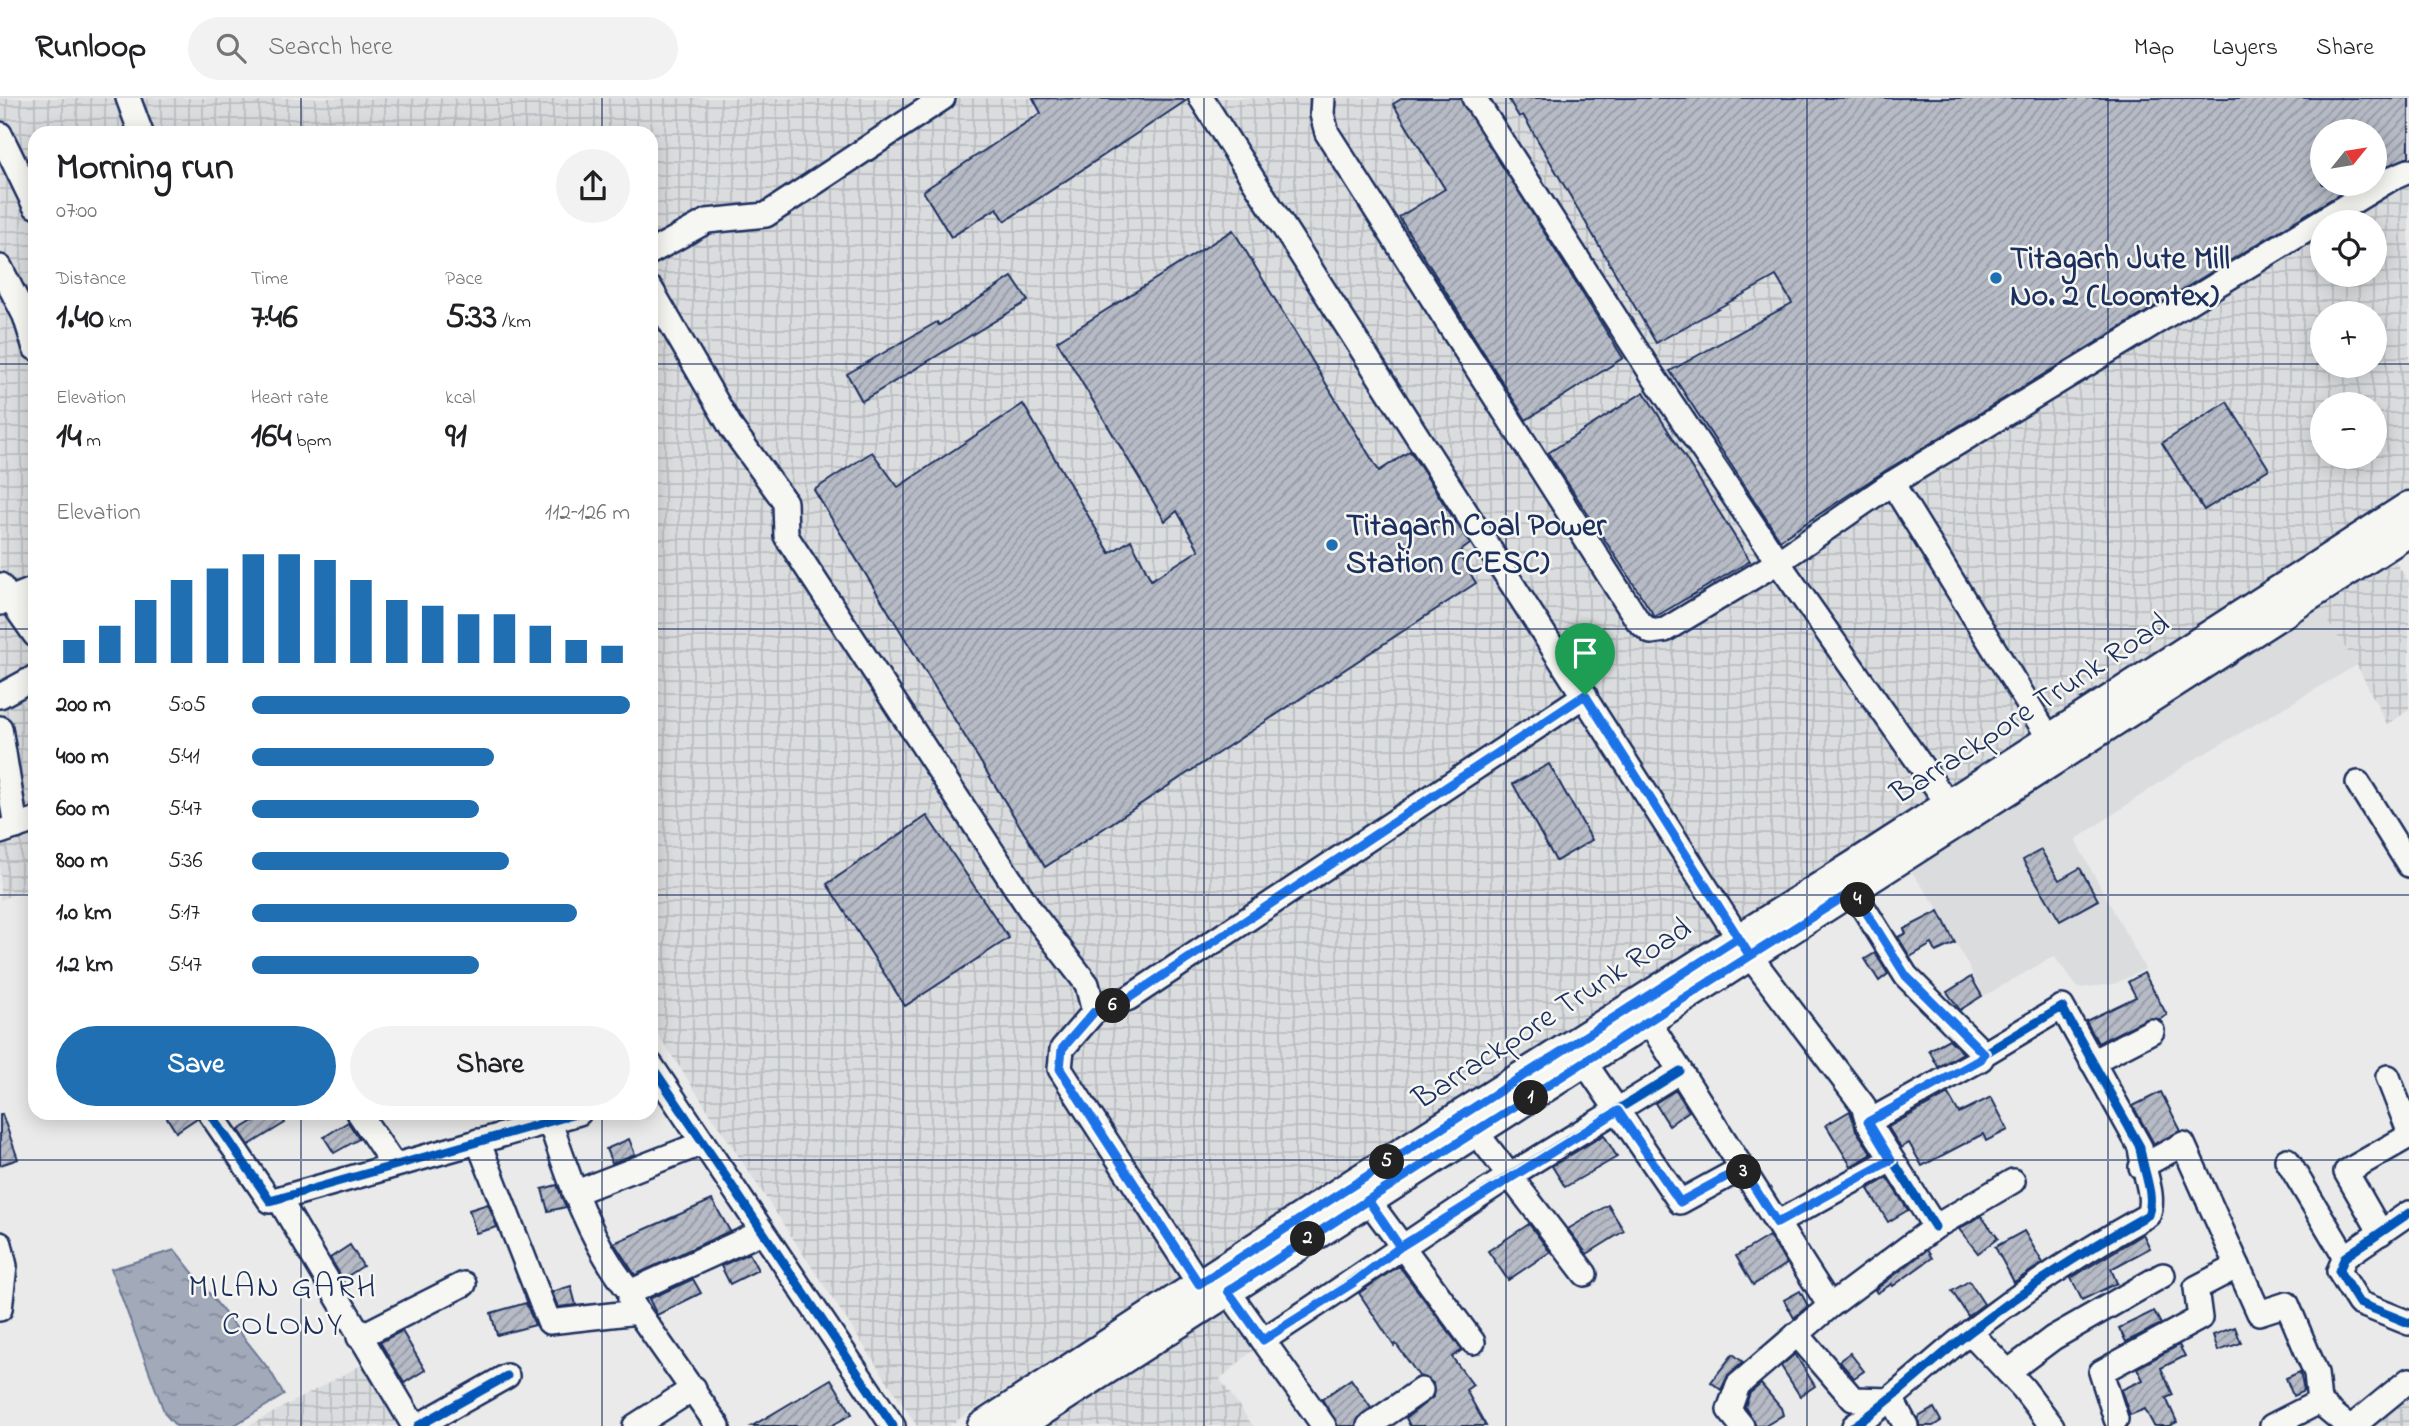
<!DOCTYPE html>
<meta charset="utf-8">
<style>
:root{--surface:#fff;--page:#f2f2f2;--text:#202124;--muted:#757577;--line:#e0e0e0;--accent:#1f6fb2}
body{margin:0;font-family:"Indie Flower",sans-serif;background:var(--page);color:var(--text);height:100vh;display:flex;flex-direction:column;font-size:26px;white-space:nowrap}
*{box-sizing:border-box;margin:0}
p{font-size:23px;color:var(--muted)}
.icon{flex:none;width:38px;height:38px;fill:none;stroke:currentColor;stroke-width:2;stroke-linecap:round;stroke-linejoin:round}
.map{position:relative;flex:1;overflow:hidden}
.details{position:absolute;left:28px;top:28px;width:630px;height:994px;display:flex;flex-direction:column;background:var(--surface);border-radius:21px;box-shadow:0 4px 18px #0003}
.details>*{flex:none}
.needle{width:46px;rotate:60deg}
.fabs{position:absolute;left:2310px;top:21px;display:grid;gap:14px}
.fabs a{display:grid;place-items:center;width:77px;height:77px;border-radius:50%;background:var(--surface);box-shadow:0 4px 18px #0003;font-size:35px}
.pin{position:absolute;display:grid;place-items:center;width:60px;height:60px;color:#fff;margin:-72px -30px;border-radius:50% 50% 50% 0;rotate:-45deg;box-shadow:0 0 7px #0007}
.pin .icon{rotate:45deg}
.km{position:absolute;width:35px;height:35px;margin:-18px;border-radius:50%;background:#222;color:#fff;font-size:19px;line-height:35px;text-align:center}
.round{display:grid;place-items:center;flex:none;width:74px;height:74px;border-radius:37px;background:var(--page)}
.overview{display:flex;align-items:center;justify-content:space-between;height:119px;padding:0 28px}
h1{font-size:38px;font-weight:700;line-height:52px}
.stats{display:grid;grid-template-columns:repeat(3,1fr);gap:10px;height:119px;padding:7px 28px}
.stats div{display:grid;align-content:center}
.stats b{font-size:35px;font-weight:700}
.stats small{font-size:19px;font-weight:400}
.stats p{font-size:19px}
.chart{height:196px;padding:14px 28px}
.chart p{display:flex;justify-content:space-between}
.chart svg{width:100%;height:126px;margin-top:7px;stroke:var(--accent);stroke-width:6}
.action{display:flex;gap:14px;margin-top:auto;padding:14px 28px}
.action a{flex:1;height:80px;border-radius:42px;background:var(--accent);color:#fff;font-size:28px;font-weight:700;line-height:80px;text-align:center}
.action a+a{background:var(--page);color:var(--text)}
ul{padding:0 28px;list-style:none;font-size:23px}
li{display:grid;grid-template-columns:112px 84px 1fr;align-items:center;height:52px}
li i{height:18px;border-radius:9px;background:var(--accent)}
header{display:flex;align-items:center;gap:42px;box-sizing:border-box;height:98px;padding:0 35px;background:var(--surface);border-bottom:2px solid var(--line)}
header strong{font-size:33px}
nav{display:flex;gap:38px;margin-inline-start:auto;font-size:24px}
.search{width:490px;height:63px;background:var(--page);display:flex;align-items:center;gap:18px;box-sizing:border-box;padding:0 24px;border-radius:38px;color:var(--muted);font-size:26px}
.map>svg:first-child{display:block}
.built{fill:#dadcde}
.industrial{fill:url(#industrial-grid);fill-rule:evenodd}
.water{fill:url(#water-ripples);stroke:#6c7995;stroke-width:2}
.building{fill:url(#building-hatch);stroke:#1b2f5e;stroke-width:2}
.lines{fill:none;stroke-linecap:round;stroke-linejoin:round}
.minor-casing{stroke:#1b2f5e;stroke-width:28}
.major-casing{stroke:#1b2f5e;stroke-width:33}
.minor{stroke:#f6f6f2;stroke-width:23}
.major{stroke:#f6f6f2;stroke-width:28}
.cycleway-casing{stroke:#f6f6f2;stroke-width:13}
.cycleway{stroke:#0057b8;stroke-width:9}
.route-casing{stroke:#fff;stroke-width:14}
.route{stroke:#1a73e8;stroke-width:9}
.grid{fill:none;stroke:#1b2f5e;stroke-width:2;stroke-opacity:0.55}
.poi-dot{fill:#1f6fb2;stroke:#f6f6f2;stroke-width:2.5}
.labels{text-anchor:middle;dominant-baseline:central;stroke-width:5;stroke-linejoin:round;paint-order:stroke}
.poi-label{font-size:32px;font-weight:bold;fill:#1b2f5e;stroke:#f6f6f2;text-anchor:start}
.street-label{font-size:32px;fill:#1b2f5e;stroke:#f6f6f2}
.neighbourhood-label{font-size:33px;letter-spacing:2px;fill:#1b2f5e;stroke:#f6f6f2}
</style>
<header>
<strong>Runloop</strong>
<div class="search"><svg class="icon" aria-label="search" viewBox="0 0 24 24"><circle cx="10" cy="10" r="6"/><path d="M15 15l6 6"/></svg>Search here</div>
<nav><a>Map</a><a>Layers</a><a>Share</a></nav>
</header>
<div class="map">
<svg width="2409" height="1328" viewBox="0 0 2409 1328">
<defs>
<pattern id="industrial-grid" width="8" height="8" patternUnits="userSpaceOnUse" patternTransform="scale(1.75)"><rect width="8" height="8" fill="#dadcde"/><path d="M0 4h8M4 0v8" fill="none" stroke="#babdc1"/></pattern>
<pattern id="water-ripples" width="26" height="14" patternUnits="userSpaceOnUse" patternTransform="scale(1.75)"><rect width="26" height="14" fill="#a2aaba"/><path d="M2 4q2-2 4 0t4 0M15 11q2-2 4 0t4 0" fill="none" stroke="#838b9a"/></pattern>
<pattern id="building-hatch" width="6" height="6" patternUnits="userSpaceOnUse" patternTransform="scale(1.75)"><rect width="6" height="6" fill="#b6bbc6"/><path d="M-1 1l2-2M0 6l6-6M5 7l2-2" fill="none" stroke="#9398a4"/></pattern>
</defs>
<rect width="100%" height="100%" fill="#e9eae9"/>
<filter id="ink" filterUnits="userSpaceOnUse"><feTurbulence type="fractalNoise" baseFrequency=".0143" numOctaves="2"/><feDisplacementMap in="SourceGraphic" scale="14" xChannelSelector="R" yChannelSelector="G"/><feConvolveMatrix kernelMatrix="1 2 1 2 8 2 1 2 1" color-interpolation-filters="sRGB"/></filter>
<g filter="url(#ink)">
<polygon class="built" points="2306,492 2357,567 2190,664 2075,742 2145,871 2114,886 2078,890 2054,858 1984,898 1938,810 1897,754"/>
<g class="industrial">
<path d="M 0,0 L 2409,0 L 2409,405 L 2039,642 L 948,1328 L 917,1328 L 651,926 L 651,35 L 35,35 L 35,788 L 0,802 ZM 2322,33 L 2375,33 L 2375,86 L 2322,86 ZM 2322,124 L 2375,124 L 2375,177 L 2322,177 ZM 2322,215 L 2375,215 L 2375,268 L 2322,268 ZM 2322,306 L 2375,306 L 2375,359 L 2322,359 Z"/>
<polygon points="2381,443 2409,484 2409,612 2387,627 2357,567 2306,492"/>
<polygon points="1219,1189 1259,1247 1220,1281 1253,1328 1011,1328"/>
<polygon points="367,1264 406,1328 248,1328"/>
<polygon points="2409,1293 2409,1328 2364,1328"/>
</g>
<polygon class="water" points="175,1152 271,1274 284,1297 233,1328 176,1328 165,1316 111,1171"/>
<g class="building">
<polygon points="1033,0 1187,2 1005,123 997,110 951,139 923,93 1041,15"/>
<polygon points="1403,0 1460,0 1623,260 1526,322 1399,119 1445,91 1393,6"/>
<polygon points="1508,0 2409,0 2409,59 2375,74 2375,33 2322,33 2322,86 2356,86 1885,373 1780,442 1670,273 1792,205 1776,178 1656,245 1523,17 1519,19"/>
<polygon points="1233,132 1379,373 1410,353 1470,446 1458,455 1476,485 1045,769 814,392 872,354 898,389 1023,306 1110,455 1131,442 1151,482 1199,452 1177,413 1165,423 1057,243"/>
<polygon points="1012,179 1028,203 862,303 847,276 937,224 939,227"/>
<polygon points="1644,294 1750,463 1655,519 1548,355"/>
<polygon points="2227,304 2269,371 2204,412 2162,345"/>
<polygon points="1549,666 1592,742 1556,763 1513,686"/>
<polygon points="927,718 1009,840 905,908 827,786"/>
<polygon points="2041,752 2059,782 2080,770 2098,802 2060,823 2023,762"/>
<polygon points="1939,813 1955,845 1936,854 1932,846 1910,859 1898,839 1906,835 1904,831"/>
<polygon points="1875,855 1888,876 1879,883 1865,861"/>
<polygon points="2144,875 2167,917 2160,921 2146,921 2098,945 2086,923 2136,899 2128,884"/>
<polygon points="1971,879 1982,898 1960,912 1947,894"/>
<polygon points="1949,941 1963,955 1938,969 1929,952"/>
<polygon points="1676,992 1689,1013 1669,1027 1655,1005"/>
<polygon points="2161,994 2181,1033 2154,1046 2133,1008"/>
<polygon points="1948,996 1959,1015 1991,999 2008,1032 1986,1043 1983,1036 1922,1068 1909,1045 1901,1050 1888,1029"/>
<polygon points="1850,1013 1856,1032 1872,1056 1851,1068 1826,1027"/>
<polygon points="164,1015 196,1015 197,1020 176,1034"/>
<polygon points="267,1015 279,1015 285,1025 249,1047 239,1032"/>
<polygon points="2,1016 18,1061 0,1067 0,1017"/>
<polygon points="348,1024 359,1041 334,1055 324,1039"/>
<polygon points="1604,1037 1617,1059 1565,1089 1552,1068"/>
<polygon points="629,1041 635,1056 612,1065 606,1051"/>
<polygon points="1887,1080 1908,1112 1888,1124 1868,1091"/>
<polygon points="557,1087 566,1109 548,1113 542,1091"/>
<polygon points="712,1102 730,1133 635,1177 614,1145"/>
<polygon points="488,1106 497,1129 476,1135 469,1112"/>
<polygon points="1608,1107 1624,1133 1587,1156 1568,1131"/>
<polygon points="1981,1118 1998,1140 1978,1155 1959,1131"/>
<polygon points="1529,1126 1550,1154 1508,1182 1488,1153"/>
<polygon points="2024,1133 2043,1165 2014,1184 1995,1149"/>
<polygon points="2143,1136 2150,1150 2111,1171 2117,1185 2082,1202 2071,1180"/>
<polygon points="1769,1138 1787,1166 1753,1187 1736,1158"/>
<polygon points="350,1147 363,1168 343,1181 330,1160"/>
<polygon points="1927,1152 1932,1160 1893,1188 1892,1186 1877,1195 1875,1192"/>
<polygon points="749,1155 758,1172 730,1186 721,1168"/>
<polygon points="1399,1168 1462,1252 1452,1259 1473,1287 1466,1292 1486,1328 1410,1328 1406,1320 1433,1299 1433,1285 1419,1278 1396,1246 1394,1248 1359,1195"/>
<polygon points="693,1181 701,1195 657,1217 649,1201"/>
<polygon points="1969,1183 1984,1206 1968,1218 1952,1193"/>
<polygon points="571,1188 576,1207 558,1209 552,1194"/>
<polygon points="1800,1193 1808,1208 1794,1220 1784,1202"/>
<polygon points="526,1205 535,1227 497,1237 491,1215"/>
<polygon points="2154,1213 2161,1226 2126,1244 2119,1230"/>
<polygon points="2235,1229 2241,1245 2218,1253 2213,1237"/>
<polygon points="402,1233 425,1272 404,1285 380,1244"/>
<polygon points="2179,1247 2185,1258 2161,1270 2173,1297 2166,1300 2177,1324 2169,1328 2154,1328 2145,1311 2130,1317 2121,1292 2143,1282 2137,1270"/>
<polygon points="1850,1255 1864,1273 1854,1280 1839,1263"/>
<polygon points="1733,1256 1743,1264 1728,1277 1721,1292 1711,1284"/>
<polygon points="1795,1256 1815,1288 1800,1298 1781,1268"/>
<polygon points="2300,1274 2304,1293 2293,1298 2286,1280"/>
<polygon points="831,1281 852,1316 831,1328 752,1328"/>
<polygon points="1351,1281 1371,1310 1361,1317 1355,1328 1338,1328 1322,1301"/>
<polygon points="1761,1286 1781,1310 1783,1317 1765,1328 1756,1328 1745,1309 1750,1295"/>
<polygon points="1934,1310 1941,1323 1933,1328 1920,1328 1917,1320"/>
</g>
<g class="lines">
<g class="minor-casing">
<g id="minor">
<polyline points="128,0 141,35"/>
<polyline points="1201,0 1750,858 1863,1007 1868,1024"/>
<polyline points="1323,0 1322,16 1327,35 1638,523 1651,534 1665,532 1778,464 1948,706"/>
<polyline points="1474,0 1653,278 1778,464 1892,385 2049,640"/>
<polyline points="0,36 35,108"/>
<polyline points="651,154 707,123 766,117 943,0"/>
<polyline points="0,169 25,218 35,250"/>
<polyline points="651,191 732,331 785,404 786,438 1033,816 1087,886 1094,914 1062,951 1060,971 1199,1186"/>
<polyline points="1892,385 2392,80 2409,73"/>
<polyline points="0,487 35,537"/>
<polyline points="0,505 35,491"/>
<polyline points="0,598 35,579"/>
<polyline points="0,630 16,729"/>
<polyline points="2358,685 2409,767"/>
<polyline points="0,734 35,722"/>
<polyline points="1853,793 1906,878 1984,956"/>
<polyline points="1094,914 1129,900 1585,597"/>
<polyline points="1649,924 1830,1208"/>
<polyline points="2092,964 2152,933"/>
<polyline points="1585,965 1680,1104 1742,1070"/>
<polyline points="651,967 893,1328"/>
<polyline points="2388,979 2409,1033"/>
<polyline points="210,1015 270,1103 579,1015"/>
<polyline points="359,1015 393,1066"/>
<path d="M 550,1024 C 570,1084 590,1144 630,1194"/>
<polyline points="1476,1034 1585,1176"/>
<polyline points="478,1043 549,1224 638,1214"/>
<polyline points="2287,1062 2345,1159"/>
<polyline points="2141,1069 2183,1046 2259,1215 2287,1206 2316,1275 2319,1304"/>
<polyline points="574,1095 703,1045"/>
<polyline points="279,1101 414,1328"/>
<polyline points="1368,1102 1473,1244"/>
<polyline points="2409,1115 2345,1159 2339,1173 2359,1205 2409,1225"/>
<polyline points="1777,1125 1891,1062"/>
<polyline points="2381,1135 2346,1074 2409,1038"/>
<polyline points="0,1146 5,1168 0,1211"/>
<polyline points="1228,1193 1324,1328"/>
<polyline points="1970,1234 2023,1290 2052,1328"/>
<polyline points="1797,1236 1853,1301 1892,1302 1906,1328"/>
<polyline points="359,1239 464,1186"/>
<path d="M 1263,1242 C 1346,1189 1425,1132 1508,1079 C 1565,1043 1623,1009 1680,973"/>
<polyline points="2008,1274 2053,1240 2163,1177"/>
<polyline points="2116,1321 2101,1274 2200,1220 2196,1190 2238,1168"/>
<polyline points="418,1328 507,1278"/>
<polyline points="635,1328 694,1290"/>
<polyline points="718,1328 638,1214 630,1202 630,1194 762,1134"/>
<polyline points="1369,1328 1421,1292"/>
<polyline points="1742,1328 1729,1312 1738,1287 1830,1208 1935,1129 2013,1083"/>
<path d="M 1854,1328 C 1896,1300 1930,1265 1970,1234 C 2027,1190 2085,1152 2148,1117 C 2156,1097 2142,1071 2140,1049 L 2062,909 L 1984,956 L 1981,961 L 1868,1024 L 1935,1129"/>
<polyline points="2272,1328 2319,1304 2348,1328"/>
<polyline points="2353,1328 2409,1282"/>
</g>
</g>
<g class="major-casing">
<g id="major">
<polyline points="982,1328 1355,1084 1856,766 2409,408"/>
<polyline points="1019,1328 2409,434"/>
</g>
</g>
<use href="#minor" class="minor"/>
<use href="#major" class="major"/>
<g class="cycleway-casing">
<g id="cycleway">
<polyline points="651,967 893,1328"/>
<polyline points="210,1015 270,1103 579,1015"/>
<polyline points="2409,1115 2345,1159 2339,1173 2359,1205 2409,1225"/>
<path d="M 1263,1242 C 1346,1189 1425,1132 1508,1079 C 1565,1043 1623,1009 1680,973"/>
<polyline points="418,1328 507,1278"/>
<path d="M 1854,1328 C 1896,1300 1930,1265 1970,1234 C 2027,1190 2085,1152 2148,1117 C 2156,1097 2142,1071 2140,1049 L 2062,909 L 1984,956 L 1981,961 L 1868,1024 L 1935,1129"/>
</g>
</g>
<use href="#cycleway" class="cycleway"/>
</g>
</g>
<g class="lines" filter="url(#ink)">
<g class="route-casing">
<polyline id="route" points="1585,597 1750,858 1368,1102 1400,1149 1353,1185 1263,1242 1228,1193 1368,1102 1400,1149 1618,1013 1680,1104 1742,1070 1777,1125 1891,1062 1868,1024 1981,961 1984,956 1906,878 1853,793 1750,858 1738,840 1199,1186 1060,971 1062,951 1094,914 1129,900 1585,597"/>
</g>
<use href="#route" class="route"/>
</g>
<path class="grid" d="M 301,0 L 301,35M 602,0 L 602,35M 903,0 L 903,1328M 1204,0 L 1204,1328M 1506,0 L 1506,1328M 1807,0 L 1807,1328M 2108,0 L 2108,1328M 0,266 L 35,266M 651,266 L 2322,266M 2375,266 L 2409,266M 0,531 L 35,531M 651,531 L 2409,531M 0,797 L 35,797M 651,797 L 2409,797M 301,1015 L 301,1328M 602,1015 L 602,1328M 0,1062 L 2409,1062"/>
<g class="poi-dot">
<circle cx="1996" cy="180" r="7"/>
<circle cx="1332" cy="447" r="7"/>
</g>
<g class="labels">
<g class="poi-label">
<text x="2010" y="162">Titagarh Jute Mill<tspan x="2010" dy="37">No. 2 (Loomtex)</tspan></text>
<text x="1346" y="429">Titagarh Coal Power<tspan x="1346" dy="37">Station (CESC)</tspan></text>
</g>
<g class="street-label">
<text transform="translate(2031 612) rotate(-33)">Barrackpore Trunk Road</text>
<text transform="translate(1553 917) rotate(-33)">Barrackpore Trunk Road</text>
</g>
<g class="neighbourhood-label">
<text x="283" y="1190">MILAN GARH<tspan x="283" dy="38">COLONY</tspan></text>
</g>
</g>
</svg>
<div class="fabs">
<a><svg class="needle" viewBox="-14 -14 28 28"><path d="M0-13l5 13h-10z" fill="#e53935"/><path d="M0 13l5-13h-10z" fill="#757577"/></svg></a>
<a><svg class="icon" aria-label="locate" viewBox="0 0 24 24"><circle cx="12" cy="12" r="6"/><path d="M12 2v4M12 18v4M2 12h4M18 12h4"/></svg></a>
<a>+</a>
<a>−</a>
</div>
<div class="pin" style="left:1585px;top:597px;background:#1e9e55"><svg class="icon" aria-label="arrive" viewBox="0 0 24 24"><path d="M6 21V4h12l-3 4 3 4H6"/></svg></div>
<b class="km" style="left:1531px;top:1000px">1</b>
<b class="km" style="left:1308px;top:1141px">2</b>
<b class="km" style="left:1744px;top:1074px">3</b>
<b class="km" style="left:1858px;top:802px">4</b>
<b class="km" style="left:1387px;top:1064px">5</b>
<b class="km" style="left:1113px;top:908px">6</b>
<section class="details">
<div class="overview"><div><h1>Morning run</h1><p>07:00</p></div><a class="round"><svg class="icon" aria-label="share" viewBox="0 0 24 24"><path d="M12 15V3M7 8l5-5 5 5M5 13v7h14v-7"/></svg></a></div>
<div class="stats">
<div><p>Distance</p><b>1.40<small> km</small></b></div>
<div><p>Time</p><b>7:46</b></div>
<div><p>Pace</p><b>5:33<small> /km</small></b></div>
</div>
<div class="stats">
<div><p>Elevation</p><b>14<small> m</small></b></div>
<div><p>Heart rate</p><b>164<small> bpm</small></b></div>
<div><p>kcal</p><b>91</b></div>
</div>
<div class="chart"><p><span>Elevation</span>112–126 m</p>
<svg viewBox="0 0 160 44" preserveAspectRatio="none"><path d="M5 44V36M15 44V31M25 44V22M35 44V15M45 44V11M55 44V6M65 44V6M75 44V8M85 44V15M95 44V22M105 44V24M115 44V27M125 44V27M135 44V31M145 44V36M155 44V38"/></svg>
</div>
<ul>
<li><b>200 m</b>5:05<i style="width:100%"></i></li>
<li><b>400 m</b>5:41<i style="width:64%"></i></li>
<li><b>600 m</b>5:47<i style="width:60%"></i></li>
<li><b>800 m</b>5:36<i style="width:68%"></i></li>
<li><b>1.0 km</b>5:17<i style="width:86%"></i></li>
<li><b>1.2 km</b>5:47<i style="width:60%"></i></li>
</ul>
<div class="action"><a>Save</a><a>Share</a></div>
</section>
</div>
